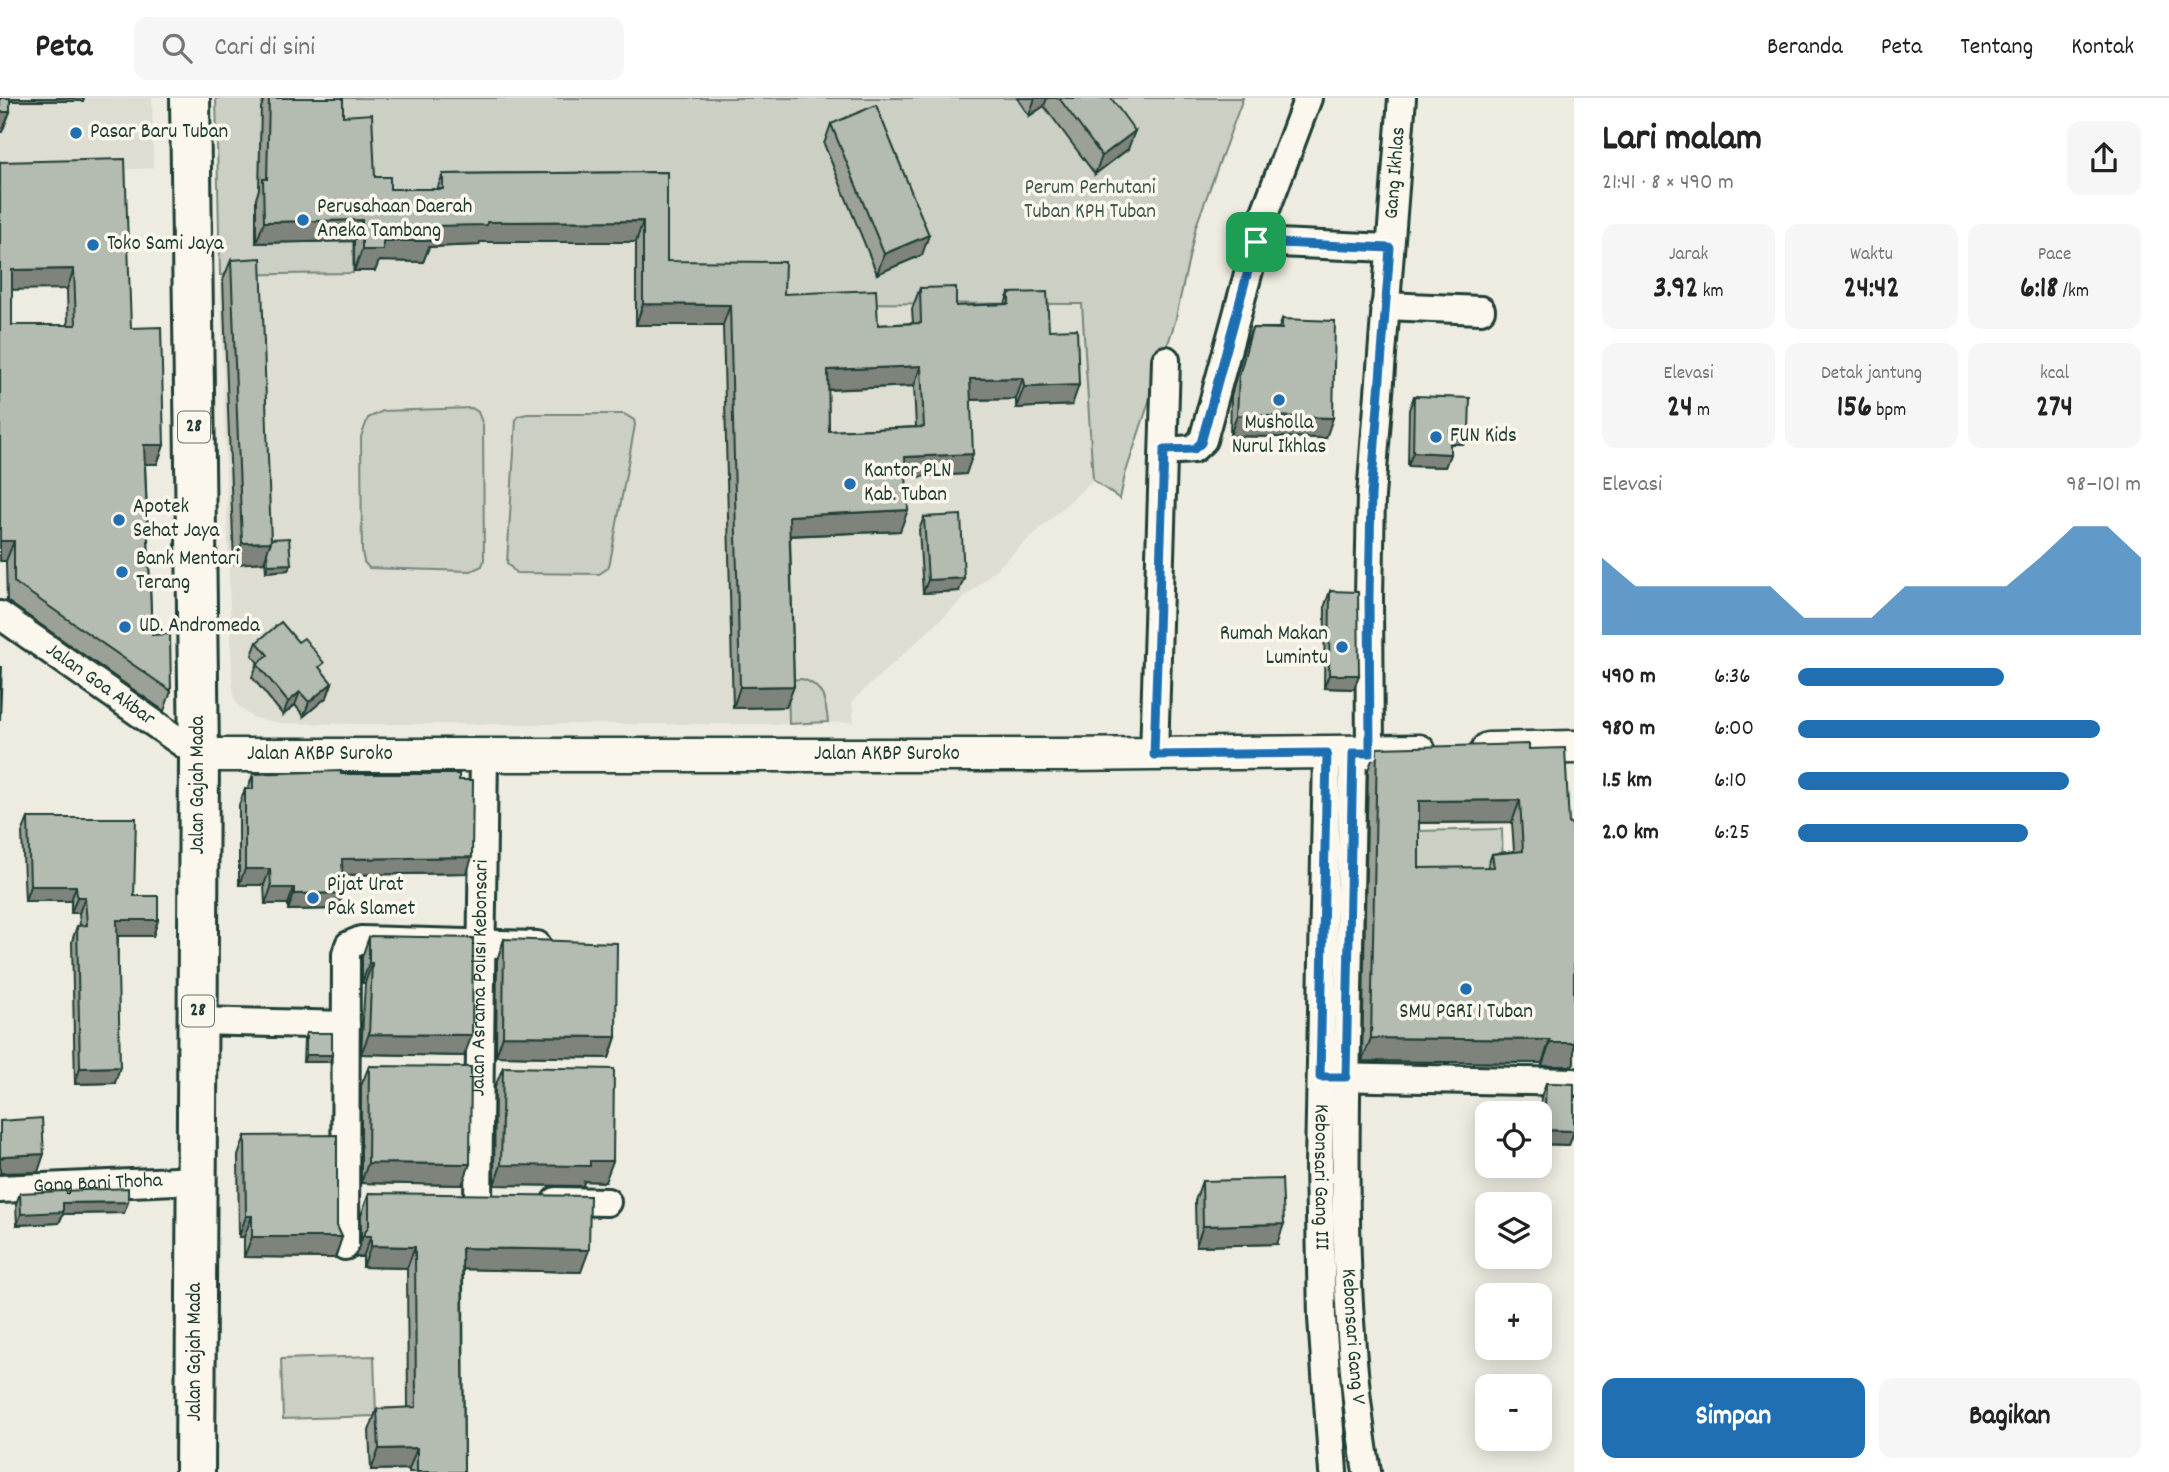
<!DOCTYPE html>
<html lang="id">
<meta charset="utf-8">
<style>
:root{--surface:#fff;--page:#f6f6f6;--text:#222;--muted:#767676;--line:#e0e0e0;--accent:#1f6fb2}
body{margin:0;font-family:Dekko,sans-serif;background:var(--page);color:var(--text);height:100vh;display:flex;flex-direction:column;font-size:26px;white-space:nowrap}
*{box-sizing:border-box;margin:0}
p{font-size:23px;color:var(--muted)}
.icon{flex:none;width:38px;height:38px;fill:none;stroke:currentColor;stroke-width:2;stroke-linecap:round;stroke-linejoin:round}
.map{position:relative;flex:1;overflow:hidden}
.details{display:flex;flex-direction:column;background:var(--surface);width:595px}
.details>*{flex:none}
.controls{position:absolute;left:1475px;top:1003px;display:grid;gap:14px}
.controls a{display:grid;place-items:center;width:77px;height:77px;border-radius:14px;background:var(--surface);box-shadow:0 4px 18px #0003;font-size:35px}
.pin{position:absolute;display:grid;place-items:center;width:60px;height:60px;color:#fff;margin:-30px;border-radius:14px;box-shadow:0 4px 10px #0006}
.round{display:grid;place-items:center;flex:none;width:74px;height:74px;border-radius:14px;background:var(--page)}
.overview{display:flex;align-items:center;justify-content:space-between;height:119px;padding:0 28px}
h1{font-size:38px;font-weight:700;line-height:52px}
.metrics{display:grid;grid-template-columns:repeat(3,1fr);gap:10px;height:119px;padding:7px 28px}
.metrics div{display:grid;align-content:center;border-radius:14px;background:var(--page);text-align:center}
.metrics b{font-size:30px;font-weight:700}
.metrics small{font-size:19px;font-weight:400}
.metrics p{font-size:19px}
.chart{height:196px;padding:14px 28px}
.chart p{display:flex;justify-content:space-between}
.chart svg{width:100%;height:126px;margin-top:7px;fill:var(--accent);opacity:.7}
.primary-button{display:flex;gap:14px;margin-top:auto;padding:14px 28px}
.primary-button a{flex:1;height:80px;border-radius:14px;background:var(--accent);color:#fff;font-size:28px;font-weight:700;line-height:80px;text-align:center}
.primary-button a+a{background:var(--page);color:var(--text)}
ul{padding:0 28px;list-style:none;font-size:23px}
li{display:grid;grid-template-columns:112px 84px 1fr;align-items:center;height:52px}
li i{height:18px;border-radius:9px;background:var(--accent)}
header{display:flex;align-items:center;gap:42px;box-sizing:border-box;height:98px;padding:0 35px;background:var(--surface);border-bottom:2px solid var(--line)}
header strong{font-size:33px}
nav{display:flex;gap:38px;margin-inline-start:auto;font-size:24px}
.search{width:490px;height:63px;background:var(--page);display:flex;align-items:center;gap:18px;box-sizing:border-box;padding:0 24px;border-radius:14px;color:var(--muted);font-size:26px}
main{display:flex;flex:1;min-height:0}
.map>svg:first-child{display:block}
.built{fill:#ddddd2}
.green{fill:#cbcfc4;stroke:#75867c;stroke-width:2}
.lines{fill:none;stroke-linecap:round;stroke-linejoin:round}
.minor-casing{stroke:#1f3d34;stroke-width:32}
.tertiary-casing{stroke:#1f3d34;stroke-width:37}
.trunk-casing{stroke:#1f3d34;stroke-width:44}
.minor{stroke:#fbf7ec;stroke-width:26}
.tertiary{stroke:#fbf7ec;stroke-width:32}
.trunk{stroke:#fbf7ec;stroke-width:38}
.wall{fill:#9ba197;stroke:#1f3d34;stroke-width:2;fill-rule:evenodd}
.shaded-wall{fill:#7e837b;stroke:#1f3d34;stroke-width:2}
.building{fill:#b4bbb0;stroke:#1f3d34;stroke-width:2;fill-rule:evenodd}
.route-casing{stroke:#fff;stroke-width:14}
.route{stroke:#1f6fb2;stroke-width:9}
.poi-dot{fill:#1f6fb2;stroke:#fbf7ec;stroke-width:2.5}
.labels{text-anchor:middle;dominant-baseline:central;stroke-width:7;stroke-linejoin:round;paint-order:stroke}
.shield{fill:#fbf7ec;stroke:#61756b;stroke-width:2}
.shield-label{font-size:19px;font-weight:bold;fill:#1f3d34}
.poi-label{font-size:21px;fill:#1f3d34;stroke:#fbf7ec;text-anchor:start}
.street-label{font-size:21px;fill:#1f3d34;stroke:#fbf7ec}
.park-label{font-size:21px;fill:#415a51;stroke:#fbf7ec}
</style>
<header>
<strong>Peta</strong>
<div class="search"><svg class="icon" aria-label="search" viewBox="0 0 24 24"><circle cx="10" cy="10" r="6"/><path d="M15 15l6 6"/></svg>Cari di sini</div>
<nav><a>Beranda</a><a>Peta</a><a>Tentang</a><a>Kontak</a></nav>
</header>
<main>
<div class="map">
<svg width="1574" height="1374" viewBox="0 0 1574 1374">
<rect width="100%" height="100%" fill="#eeece1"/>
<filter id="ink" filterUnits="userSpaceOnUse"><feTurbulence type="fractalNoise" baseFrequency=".0143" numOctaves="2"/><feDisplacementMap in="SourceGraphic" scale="14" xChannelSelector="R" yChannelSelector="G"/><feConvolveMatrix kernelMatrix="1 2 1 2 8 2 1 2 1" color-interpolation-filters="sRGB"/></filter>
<g filter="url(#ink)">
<g class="built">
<polygon points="0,0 152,0 153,70 0,78"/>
<polygon points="661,93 779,205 1082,206 1093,382 852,603 854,624 789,626 360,626 280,625 254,620 245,614 238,608 234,599 232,577 220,177 352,175 353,98"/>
</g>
<g class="green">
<polygon points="216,0 1243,0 1196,128 1175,224 1125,377 1120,401 1093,382 1082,206 779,205 662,182 661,113 353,99 353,175 220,177"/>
<polygon points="472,310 478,314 483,327 484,462 482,468 471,473 369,470 364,464 362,453 361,339 368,320 383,313"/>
<polygon points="527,316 624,316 634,322 635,327 610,464 608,470 599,476 516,475 507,465 516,322 518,318"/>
<path d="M 802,581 C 824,587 826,605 828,624 L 789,626 L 788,582 Z"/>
<polygon points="1502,731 1503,774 1418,776 1417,733"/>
<polygon points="374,1258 376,1318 283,1321 281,1261"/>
</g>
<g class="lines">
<g class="minor-casing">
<g id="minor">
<polyline points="1256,144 1389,150"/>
<polyline points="1385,208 1481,212"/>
<polyline points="1164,353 1193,351 1203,342 1264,117 1308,0"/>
<path id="s1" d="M 0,517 L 199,657"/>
<path id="s2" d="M 1327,655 L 1319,1067 L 1322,1220 L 1333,1374"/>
<path id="s3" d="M 1353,655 C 1351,750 1349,846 1347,941 C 1344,1086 1343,1231 1367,1374"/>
<path id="s4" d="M 1370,655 L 1369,499 L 1371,398 L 1402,0"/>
<polyline points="1154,657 1166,262"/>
<polyline points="198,923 346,927"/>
<polyline points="1329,979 1574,984"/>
<path id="s5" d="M 0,1091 L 197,1082"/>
<path id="s6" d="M 478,1102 L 484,657"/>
<polyline points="556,1103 607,1104"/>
<polyline points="345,1148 346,856 349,847 361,842 537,847"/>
</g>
</g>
<g class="tertiary-casing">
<g id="tertiary">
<polyline points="1488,651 1574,649"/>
<path id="s7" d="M 199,657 L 1067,657 L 1419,653"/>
</g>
</g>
<g class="trunk-casing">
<polyline id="trunk" points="190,0 199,657 195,1374"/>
</g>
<use href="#minor" class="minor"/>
<use href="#tertiary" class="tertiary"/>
<use href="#trunk" class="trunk"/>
</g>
<g class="wall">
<path d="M 264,0 L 343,0 L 343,18 L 375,79 L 390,91 L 437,91 L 443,76 L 667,74 L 667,163 L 784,196 L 878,227 L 913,225 L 912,211 L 920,190 L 956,208 L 1005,206 L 1009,195 L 1049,232 L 1072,307 L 1016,310 L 1016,301 L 971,302 L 966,376 L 906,379 L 900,433 L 790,438 L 794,588 L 786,609 L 733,610 L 723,227 L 636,227 L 636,144 L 480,144 L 479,147 L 429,149 L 423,164 L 379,163 L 375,173 L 354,173 L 354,143 L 256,145 L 256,101 L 259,91 L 261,10 ZM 914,288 L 916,329 L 829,333 L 828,292 Z"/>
<polygon points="1017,0 1111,0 1128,51 1095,76 1044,8 1029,18"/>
<polygon points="831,26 922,157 877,176 824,46"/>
<path d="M 0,64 L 131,230 L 164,347 L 157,366 L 145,366 L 152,537 L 171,593 L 164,613 L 7,503 L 6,463 L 0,463 ZM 12,191 L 67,191 L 68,227 L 12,227 Z"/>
<polygon points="231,162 271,441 291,466 288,472 266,474 265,461 264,464 234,466 223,182"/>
<polygon points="1282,221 1326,340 1230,338 1231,298 1244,250 1252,230 1279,230"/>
<polygon points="1414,298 1469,333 1464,346 1450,346 1450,356 1445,369 1408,368 1409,312"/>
<polygon points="924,419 959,493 923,495 919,432"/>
<polygon points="1330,493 1359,577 1354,591 1324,590 1325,507"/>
<polygon points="257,544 321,573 332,585 327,599 304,618 295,607 283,617 252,579 258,565 252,557"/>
<path d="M 1377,650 L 1529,651 L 1573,966 L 1572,968 L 1542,968 L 1542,965 L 1362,963 L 1368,672 ZM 1512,724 L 1514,753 L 1492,756 L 1487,770 L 1419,770 L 1419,725 Z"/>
<polygon points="253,676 341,676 467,775 343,777 343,795 337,811 288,812 288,806 265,806 264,787 239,787 239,707 245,691 248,691"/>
<polygon points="28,720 134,798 158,822 153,838 118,838 115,985 75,986 72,843 77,828 80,828 79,815 71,815 71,803 25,803 22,735"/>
<polygon points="369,839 464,958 361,956 365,885 362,885 362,859"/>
<polygon points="504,841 616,939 609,960 496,958 497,862"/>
<polygon points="306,935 330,964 303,964 304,942"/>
<polygon points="369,968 462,1087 361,1085 361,988"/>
<polygon points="503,969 605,1084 584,1083 583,1088 494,1087 495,989"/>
<polygon points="1546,985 1574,986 1574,1034 1569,1047 1540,1046 1541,999"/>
<polygon points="245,1038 337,1128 342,1139 335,1160 244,1159 244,1139 239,1139 238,1058"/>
<polygon points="1202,1083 1277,1146 1196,1148 1195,1103"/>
<polygon points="20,1095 128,1104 124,1115 63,1116 59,1125 17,1127 16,1106"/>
<polygon points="369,1095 581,1174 463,1171 464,1374 409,1374 409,1371 371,1372 369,1333 377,1311 408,1310 407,1170 363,1169 363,1159 355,1159 361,1145 361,1117"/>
</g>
<g class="shaded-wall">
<polygon points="3,0 84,0 83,3 2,3"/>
<polygon points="1035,0 1047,0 1044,8 1029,18"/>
<polygon points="0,14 10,14 2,34 0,34"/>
<polygon points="1135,33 1128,51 1095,76 1102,58"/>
<polygon points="362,122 354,143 256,145 264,124"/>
<polygon points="643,123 636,144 480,144 479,147 429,149 423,164 379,163 375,173 354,173 362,152 383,143 431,128 487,124"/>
<polygon points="929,137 922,157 877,176 884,156"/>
<polygon points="74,171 67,191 5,192 12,172"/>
<polygon points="643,206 730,207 723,227 636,227"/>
<polygon points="921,268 914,288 820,292 828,272"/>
<polygon points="1023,280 1016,301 963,302 970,281"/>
<polygon points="1079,287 1072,307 1016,310 1024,289"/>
<polygon points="1237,317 1333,320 1326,340 1230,338"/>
<polygon points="1450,332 1469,333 1464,346 1445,346"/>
<polygon points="144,347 164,347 157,366 137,366"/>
<polygon points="1413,354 1450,356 1445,369 1408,368"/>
<polygon points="973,356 966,376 898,380 905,359"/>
<polygon points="908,412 900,433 782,438 789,418"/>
<polygon points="0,443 14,443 6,463 0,463"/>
<polygon points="271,444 264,464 234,466 242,445"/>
<polygon points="291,466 288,472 266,474 268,467"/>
<polygon points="964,480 959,493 923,495 928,482"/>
<polygon points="1329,577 1359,577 1354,591 1324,590"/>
<polygon points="332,585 327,599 304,618 309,604"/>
<polygon points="794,588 786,609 733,610 740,589"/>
<polygon points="300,594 295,607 283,617 288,604"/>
<polygon points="1520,702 1512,724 1410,725 1419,703"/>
<polygon points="472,759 467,775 337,777 342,761"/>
<polygon points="245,771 270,771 264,787 239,787"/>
<polygon points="30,788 76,788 71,803 25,803"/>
<polygon points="271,790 294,790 288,806 265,806"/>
<polygon points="343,795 337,811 288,812 294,796"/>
<polygon points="77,799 85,799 79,815 71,815"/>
<polygon points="117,822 158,822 153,838 112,838"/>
<polygon points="369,865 372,865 365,885 362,885"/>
<polygon points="369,936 472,937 464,958 361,956"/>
<polygon points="503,938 616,939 609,960 496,958"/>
<polygon points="1371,940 1550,942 1542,965 1362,963"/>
<polygon points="1550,945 1574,945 1574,966 1573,966 1572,968 1542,968"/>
<polygon points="306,957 332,957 330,964 303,964"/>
<polygon points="120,969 115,985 75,986 80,970"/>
<polygon points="1544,1032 1574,1033 1569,1047 1540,1046"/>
<polygon points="44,1056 38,1074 0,1075 0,1061 5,1058"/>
<polygon points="590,1063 613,1063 605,1084 584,1083 583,1088 494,1087 501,1067"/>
<polygon points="368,1065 470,1066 462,1087 361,1085"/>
<polygon points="128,1104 124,1115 63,1116 59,1125 17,1127 21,1116 63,1105"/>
<polygon points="246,1118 252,1118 244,1139 239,1139"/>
<polygon points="1284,1126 1277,1146 1196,1148 1203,1128"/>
<polygon points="363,1138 371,1138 363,1159 355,1159"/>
<polygon points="252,1139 342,1139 335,1160 244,1159"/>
<polygon points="371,1148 415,1149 407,1170 363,1169"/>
<polygon points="462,1150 589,1152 581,1174 455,1171"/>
<polygon points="417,1350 409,1371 371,1372 379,1351"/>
</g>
<g class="building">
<rect x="0" y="0" width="10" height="14"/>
<path d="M 269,0 L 343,0 L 343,18 L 372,16 L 375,79 L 390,79 L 390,91 L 443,91 L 443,76 L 667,74 L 667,163 L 785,164 L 784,196 L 876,192 L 878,227 L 921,225 L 920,190 L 956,189 L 956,208 L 1009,206 L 1009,195 L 1047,194 L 1049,232 L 1077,231 L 1079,287 L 1024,289 L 1023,280 L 970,281 L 973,356 L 905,359 L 908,412 L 789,418 L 794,588 L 740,589 L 730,207 L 643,206 L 643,123 L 487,124 L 487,127 L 431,128 L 430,143 L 383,143 L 383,152 L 362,152 L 362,122 L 264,124 L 263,81 L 267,81 ZM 921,268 L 924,329 L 829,333 L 828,272 Z"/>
<polygon points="1059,0 1111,0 1135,33 1102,58"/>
<polygon points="876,7 929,137 884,156 831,26"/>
<path d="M 125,61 L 131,230 L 161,229 L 164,347 L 144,347 L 152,537 L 170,536 L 171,593 L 14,484 L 14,443 L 0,443 L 0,64 ZM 74,171 L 76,227 L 12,227 L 12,172 Z"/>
<polygon points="261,160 271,444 242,445 231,162"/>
<polygon points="1282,221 1335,223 1333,320 1237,317 1239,278 1252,230 1282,231"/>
<polygon points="1414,298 1470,300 1469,333 1450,332 1450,356 1413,354"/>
<polygon points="961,417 964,480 928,482 924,419"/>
<polygon points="289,440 291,466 268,467 267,454 271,444 271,441"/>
<polygon points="1330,493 1358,494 1359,577 1329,577"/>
<polygon points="281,524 298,544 304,540 324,565 319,569 332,585 309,604 300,594 288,604 257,566 268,557 257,544"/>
<polygon points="0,569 2,569 0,623"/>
<path d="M 1529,646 L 1529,651 L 1565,650 L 1569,726 L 1572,725 L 1574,740 L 1574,945 L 1550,945 L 1550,942 L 1371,940 L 1377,650 ZM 1520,702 L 1523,753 L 1492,756 L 1494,769 L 1419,770 L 1419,703 Z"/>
<polygon points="341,673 341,676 459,676 459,682 473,682 472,759 342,761 343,795 294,796 294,790 271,790 270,771 245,771 245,691 253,691 253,676"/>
<polygon points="28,720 136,720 134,798 158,798 158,822 117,822 120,969 80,970 77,828 87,827 85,799 77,799 76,788 30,788"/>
<polygon points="371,838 473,840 472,937 369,936 372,865 369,865 369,839"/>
<polygon points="504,841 617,845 616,939 503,938"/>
<rect x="306" y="935" width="26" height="22"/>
<polygon points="369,968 471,969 470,1066 368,1065"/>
<polygon points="503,969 614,971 613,1063 590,1063 590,1068 501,1067"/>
<polygon points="1546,985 1574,986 1574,1033 1544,1032"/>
<polygon points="42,1020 44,1056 5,1058 0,1061 0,1023"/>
<polygon points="337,1037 337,1128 342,1139 252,1139 252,1118 246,1118 245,1038"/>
<polygon points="1282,1081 1284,1126 1203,1128 1202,1083"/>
<polygon points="128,1090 128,1104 63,1105 63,1114 21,1116 20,1095"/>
<polygon points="369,1095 590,1098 589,1152 462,1150 464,1374 417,1374 417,1350 379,1351 377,1311 416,1309 415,1149 371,1148 371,1138 363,1138 369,1127"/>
</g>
</g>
<g class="lines" filter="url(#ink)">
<g class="route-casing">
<polygon id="route" points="1256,144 1390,150 1371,398 1369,499 1370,655 1353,655 1346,979 1320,979 1327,655 1154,657 1164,352 1194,351 1201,345"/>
</g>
<use href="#route" class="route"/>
</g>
<g class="poi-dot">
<circle cx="76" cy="35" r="7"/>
<circle cx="303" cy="122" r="7"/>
<circle cx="93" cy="147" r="7"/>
<circle cx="1279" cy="302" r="7"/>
<circle cx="1436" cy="339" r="7"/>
<circle cx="850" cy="386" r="7"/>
<circle cx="119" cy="422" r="7"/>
<circle cx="122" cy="474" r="7"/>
<circle cx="125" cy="529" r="7"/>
<circle cx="1342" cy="549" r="7"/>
<circle cx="313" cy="800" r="7"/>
<circle cx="1466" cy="891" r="7"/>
</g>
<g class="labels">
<g class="shield">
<rect x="178" y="313.5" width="32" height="31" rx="5"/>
<rect x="182" y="897.5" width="32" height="31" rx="5"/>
</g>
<g class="shield-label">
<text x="194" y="329">28</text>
<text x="198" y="913">28</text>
</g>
<g class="poi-label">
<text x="90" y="35">Pasar Baru Tuban</text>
<text x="317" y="110">Perusahaan Daerah<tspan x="317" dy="24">Aneka Tambang</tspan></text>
<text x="107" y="147">Toko Sami Jaya</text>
<text x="1279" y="326" text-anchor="middle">Musholla<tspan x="1279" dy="24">Nurul Ikhlas</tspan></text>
<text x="1450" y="339">FUN Kids</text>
<text x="864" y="374">Kantor PLN<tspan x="864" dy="24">Kab. Tuban</tspan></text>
<text x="133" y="410">Apotek<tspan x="133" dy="24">Sehat Jaya</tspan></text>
<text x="136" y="462">Bank Mentari<tspan x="136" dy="24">Terang</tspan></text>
<text x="139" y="529">UD. Andromeda</text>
<text x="1328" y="537" text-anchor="end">Rumah Makan<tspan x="1328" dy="24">Lumintu</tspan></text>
<text x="327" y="788">Pijat Urat<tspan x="327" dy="24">Pak Slamet</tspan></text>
<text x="1466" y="915" text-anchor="middle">SMU PGRI 1 Tuban</text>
</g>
<g class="street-label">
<text stroke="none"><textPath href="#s4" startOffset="581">Gang Ikhlas</textPath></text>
<text stroke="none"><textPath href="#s1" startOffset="122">Jalan Goa Akbar</textPath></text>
<text stroke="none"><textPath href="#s7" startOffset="121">Jalan AKBP Suroko</textPath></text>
<text stroke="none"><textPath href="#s7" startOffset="688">Jalan AKBP Suroko</textPath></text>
<text transform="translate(199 687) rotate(-90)">Jalan Gajah Mada</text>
<text stroke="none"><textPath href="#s6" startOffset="222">Jalan Asrama Polisi Kebonsari</textPath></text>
<text stroke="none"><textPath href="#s2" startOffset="424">Kebonsari Gang III</textPath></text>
<text stroke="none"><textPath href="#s5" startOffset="98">Gang Bani Thoha</textPath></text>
<text stroke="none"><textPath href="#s3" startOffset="584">Kebonsari Gang V</textPath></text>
<text transform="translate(196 1254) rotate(-90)">Jalan Gajah Mada</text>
</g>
<g class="park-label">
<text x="1090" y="91">Perum Perhutani<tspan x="1090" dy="24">Tuban KPH Tuban</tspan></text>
</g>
</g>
</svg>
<div class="controls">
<a><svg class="icon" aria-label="locate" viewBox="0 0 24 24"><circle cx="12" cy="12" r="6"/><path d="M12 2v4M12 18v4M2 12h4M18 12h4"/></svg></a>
<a><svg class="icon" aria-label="layers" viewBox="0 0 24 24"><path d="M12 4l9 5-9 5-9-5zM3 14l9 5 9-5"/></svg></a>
<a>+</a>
<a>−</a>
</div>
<div class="pin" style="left:1256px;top:144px;background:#1e9e55"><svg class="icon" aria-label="arrive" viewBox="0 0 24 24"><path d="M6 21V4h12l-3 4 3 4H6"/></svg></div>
</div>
<section class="details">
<div class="overview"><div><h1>Lari malam</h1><p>21:41 · 8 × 490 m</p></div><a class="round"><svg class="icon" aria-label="share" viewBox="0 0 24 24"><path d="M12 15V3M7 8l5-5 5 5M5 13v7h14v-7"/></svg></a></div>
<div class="metrics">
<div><p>Jarak</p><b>3.92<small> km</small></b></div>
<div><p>Waktu</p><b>24:42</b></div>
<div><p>Pace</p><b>6:18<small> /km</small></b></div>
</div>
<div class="metrics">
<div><p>Elevasi</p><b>24<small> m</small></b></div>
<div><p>Detak jantung</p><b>156<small> bpm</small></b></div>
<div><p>kcal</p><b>274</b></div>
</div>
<div class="chart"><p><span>Elevasi</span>98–101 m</p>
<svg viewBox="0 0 160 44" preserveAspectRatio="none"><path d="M0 44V17L10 27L20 27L30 27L40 27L50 27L60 38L70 38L80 38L90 27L100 27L110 27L120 27L130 17L140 6L150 6L160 17V44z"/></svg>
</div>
<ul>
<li><b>490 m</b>6:36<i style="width:60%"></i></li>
<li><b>980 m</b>6:00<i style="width:88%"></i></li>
<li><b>1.5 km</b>6:10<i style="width:79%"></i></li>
<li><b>2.0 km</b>6:25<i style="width:67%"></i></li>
</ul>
<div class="primary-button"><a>Simpan</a><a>Bagikan</a></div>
</section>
</main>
